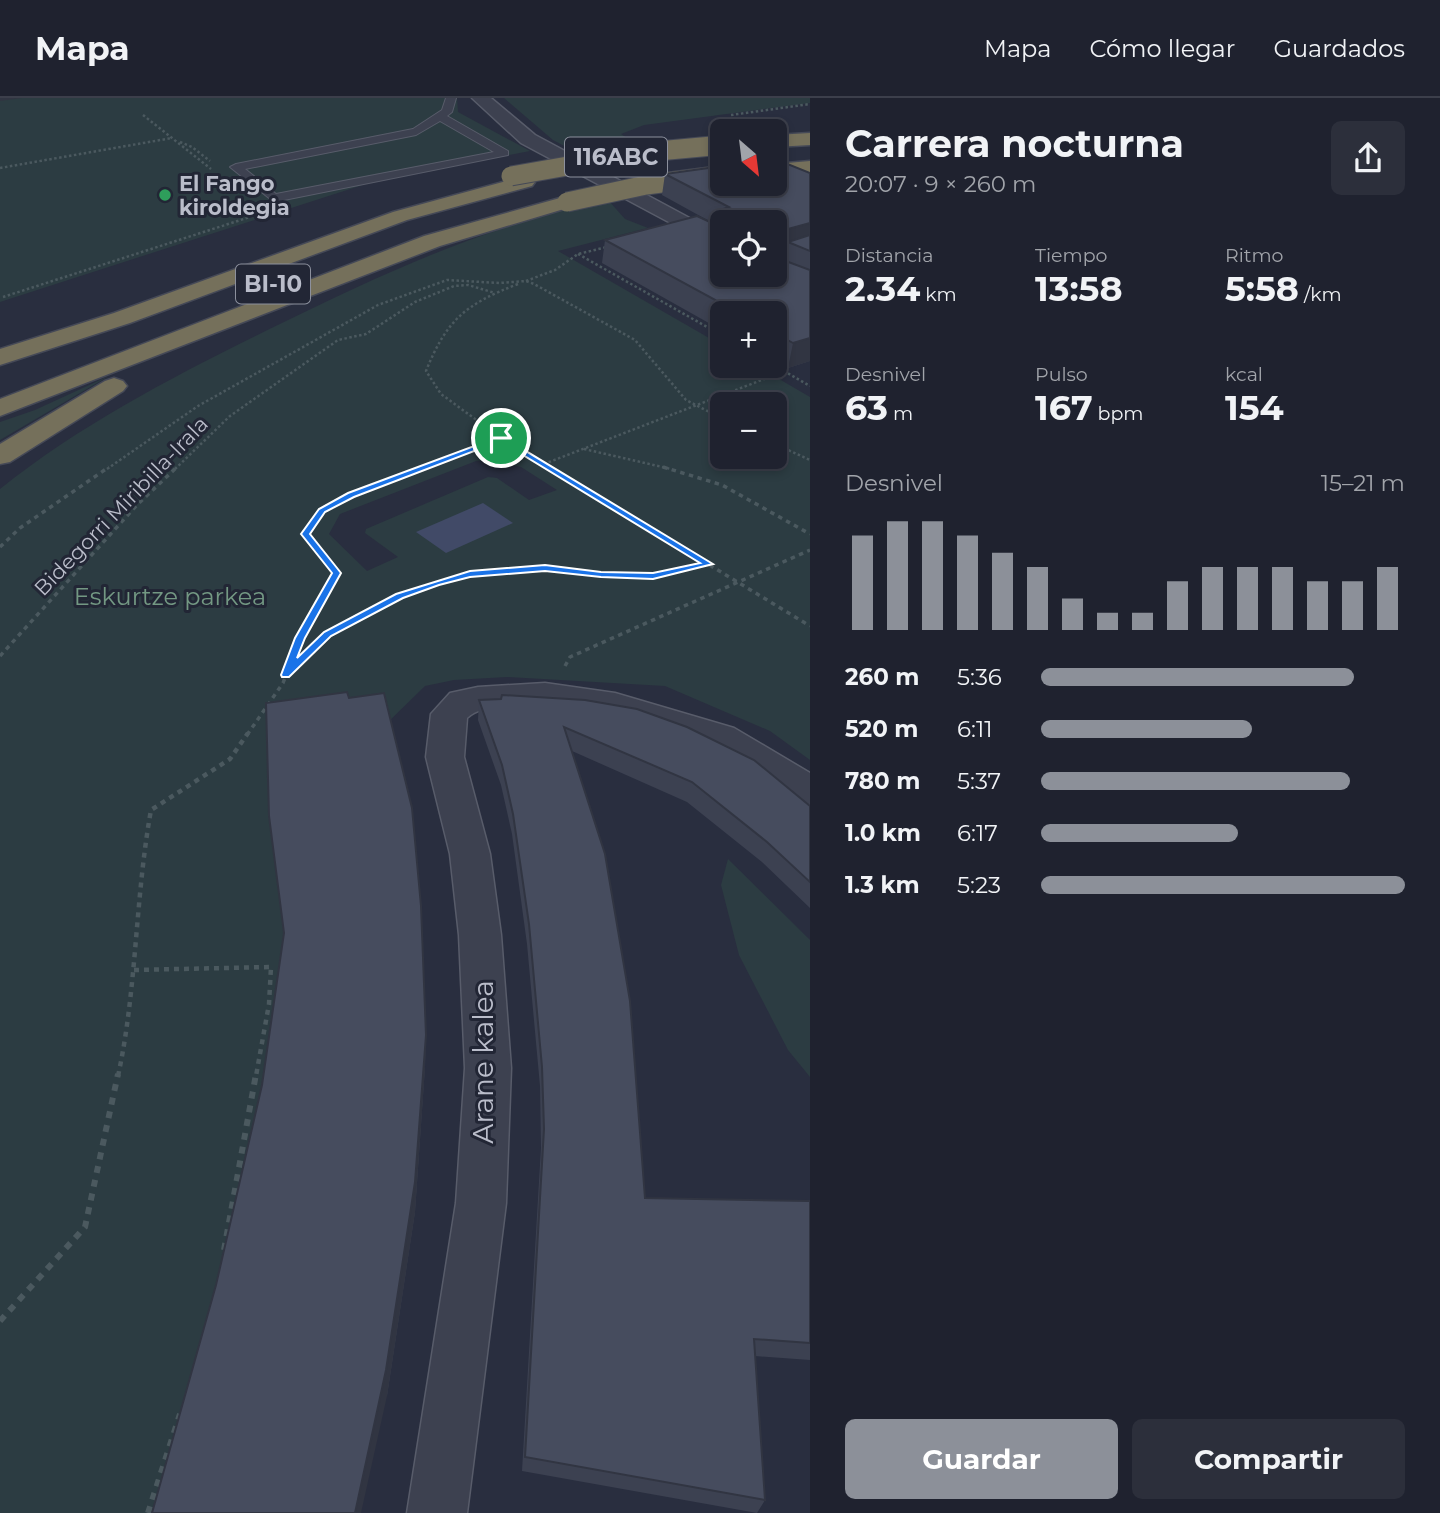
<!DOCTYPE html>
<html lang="es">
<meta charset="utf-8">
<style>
:root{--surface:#1f222f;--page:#2c2f3b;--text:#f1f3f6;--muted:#a1a4aa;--line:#3c3f4b;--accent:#8c9099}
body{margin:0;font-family:Montserrat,sans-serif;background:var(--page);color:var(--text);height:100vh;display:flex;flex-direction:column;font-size:26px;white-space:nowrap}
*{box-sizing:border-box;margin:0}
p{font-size:23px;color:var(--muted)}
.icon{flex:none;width:38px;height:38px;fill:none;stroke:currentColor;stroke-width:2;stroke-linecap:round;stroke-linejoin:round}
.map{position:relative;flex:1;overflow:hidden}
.side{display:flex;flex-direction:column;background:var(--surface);width:630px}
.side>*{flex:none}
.needle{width:46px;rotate:152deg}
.controls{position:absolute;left:710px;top:21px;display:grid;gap:14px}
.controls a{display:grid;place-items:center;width:77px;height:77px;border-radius:10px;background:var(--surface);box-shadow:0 4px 10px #0003,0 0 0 2px var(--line);font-size:35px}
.pin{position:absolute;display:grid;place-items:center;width:60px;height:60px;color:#fff;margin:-30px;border:4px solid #fff;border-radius:50%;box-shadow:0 2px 7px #0007}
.round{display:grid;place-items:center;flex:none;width:74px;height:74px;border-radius:10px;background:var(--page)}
.head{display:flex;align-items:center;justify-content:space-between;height:119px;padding:0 35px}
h1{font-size:38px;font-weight:700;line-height:52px}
.metrics{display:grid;grid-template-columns:repeat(3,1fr);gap:10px;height:119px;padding:7px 35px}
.metrics div{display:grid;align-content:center}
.metrics b{font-size:35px;font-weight:700}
.metrics small{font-size:19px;font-weight:400}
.metrics p{font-size:19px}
.chart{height:196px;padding:14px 35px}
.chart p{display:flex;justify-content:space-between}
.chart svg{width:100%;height:126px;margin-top:7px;stroke:var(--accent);stroke-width:6}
.cta{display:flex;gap:14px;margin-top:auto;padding:14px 35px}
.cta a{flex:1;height:80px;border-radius:10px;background:var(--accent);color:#fff;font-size:28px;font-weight:700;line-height:80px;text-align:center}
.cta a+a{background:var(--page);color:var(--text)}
ul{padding:0 35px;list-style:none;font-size:23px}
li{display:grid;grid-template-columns:112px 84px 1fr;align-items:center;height:52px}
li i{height:18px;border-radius:9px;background:var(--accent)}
header{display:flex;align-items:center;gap:42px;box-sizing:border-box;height:98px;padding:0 35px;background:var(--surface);border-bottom:2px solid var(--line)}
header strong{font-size:33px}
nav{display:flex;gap:38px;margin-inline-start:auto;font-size:24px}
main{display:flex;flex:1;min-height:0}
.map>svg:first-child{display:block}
.green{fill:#2c3c42;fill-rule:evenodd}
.water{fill:#414a67}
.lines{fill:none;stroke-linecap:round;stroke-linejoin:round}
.service-casing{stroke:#585c6a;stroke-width:2}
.minor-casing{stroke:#585c6a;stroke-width:3}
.motorway-casing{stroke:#454957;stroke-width:3}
.path-far3{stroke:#4b595f;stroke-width:2.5;stroke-dasharray:2.5 2.5;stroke-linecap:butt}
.path-far2{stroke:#4b595f;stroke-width:3.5;stroke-dasharray:4.5 4.5;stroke-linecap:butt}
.path-far1{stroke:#4b595f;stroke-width:4.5;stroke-dasharray:5 5;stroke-linecap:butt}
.path{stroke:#4b595f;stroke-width:6;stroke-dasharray:7 7;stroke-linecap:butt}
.service{fill:#3d4150;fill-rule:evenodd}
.minor{fill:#3d4150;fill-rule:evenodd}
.motorway{fill:#75705b;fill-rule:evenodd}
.motorway-bridge-casing{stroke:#454957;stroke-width:21;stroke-linecap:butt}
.motorway-bridge{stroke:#75705b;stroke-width:19}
.wall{fill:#3c4151;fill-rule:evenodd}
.shaded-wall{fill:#313542}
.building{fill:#464c5e;stroke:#313542;stroke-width:2}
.route{fill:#1a73e8;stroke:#fff;stroke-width:2;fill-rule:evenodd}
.leisure-dot{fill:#2e9e5b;stroke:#222635;stroke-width:2.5}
.labels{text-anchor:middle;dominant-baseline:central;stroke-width:6;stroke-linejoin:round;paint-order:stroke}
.far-poi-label{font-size:21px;font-weight:bold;fill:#babdca;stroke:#222635;text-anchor:start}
.far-street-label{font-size:21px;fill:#babdca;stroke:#222635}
.shield{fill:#222635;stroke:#8c909d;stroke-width:2}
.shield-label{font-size:23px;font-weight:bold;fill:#babdca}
.park-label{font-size:24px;fill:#739883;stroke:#222635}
.near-street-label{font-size:28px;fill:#babdca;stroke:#222635}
</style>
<header>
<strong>Mapa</strong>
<nav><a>Mapa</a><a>Cómo llegar</a><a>Guardados</a></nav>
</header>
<main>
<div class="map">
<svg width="810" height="1415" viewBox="0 0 810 1415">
<rect width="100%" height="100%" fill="#292e3f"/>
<g class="green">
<polygon points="0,0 457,0 458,14 530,53 372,84 0,204"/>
<polygon points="504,0 810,0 810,5 644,27 621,36 627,40 598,50 589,47 570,51 553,42"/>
<path d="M 608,102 L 625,121 L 648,130 L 558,153 L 723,248 L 723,268 L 757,268 L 810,299 L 810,662 L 770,633 L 665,588 L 507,579 L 454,582 L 425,588 L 384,628 L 288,867 L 266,1019 L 168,1415 L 0,1415 L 0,391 C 85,323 184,273 282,225 C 386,174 493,125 608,102 ZM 723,306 L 775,306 L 775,359 L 723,359 ZM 487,362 L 521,369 L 557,392 L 529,402 L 497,380 L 488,379 L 366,431 L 365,435 L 398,459 L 367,473 L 329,436 L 340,416 L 476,363 Z"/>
<polygon points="109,278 0,342 0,324 35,312"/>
<polygon points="728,761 810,842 810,979 788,952 739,857 721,787"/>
</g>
<polygon class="water" points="483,405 513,425 446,455 416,434"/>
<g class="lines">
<g class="service-casing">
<g id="service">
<path d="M 446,0 L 456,0 L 452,14 L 447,18 L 508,53 L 508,57 L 274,104 L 230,69 L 236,66 L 413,31 L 442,12 ZM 440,23 L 494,54 L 276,96 L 245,71 L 416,37 Z"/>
<polygon points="810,148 810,156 775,166 775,158"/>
</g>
</g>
<g class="minor-casing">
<g id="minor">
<polygon points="472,0 491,0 535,37 723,138 723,153 521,45"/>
<path d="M 545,585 L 615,595 L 734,630 L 810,675 L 810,707 C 792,702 780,690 765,680 C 747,669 728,657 709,648 C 667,629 501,587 467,620 L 464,659 L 490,756 L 501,837 L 511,970 L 506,1105 L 467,1415 L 407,1415 L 456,1105 L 465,970 L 459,837 L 450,756 L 426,659 L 431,616 L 450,595 L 478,589 Z"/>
</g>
</g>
<g class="motorway-casing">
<g id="motorway">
<polygon points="810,35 810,47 775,49 775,37"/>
<polygon points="810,63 810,75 775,78 775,66"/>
<polygon points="525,78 532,80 535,84 532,88 407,122 130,225 0,267 0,251 114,215 393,114"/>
<polygon points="567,98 574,100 577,104 574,108 440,148 0,318 0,301 424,138"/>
<polygon points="114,280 123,283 127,288 123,293 10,364 0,366 0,346 105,283"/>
</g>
</g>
<g class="path-far3">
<polyline points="143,17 211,71"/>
<polyline points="731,17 810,6"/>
<polyline points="180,44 192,49 210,63"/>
<polyline points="0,70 172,40"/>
<polyline points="578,156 723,238"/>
<polyline points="526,183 555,172 578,156 607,149"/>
<path d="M 518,186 C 466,206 447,221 426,273 L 441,296 L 501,340 L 551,371"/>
<polyline points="3,199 256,117"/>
<polyline points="775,268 810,288"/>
<polyline points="775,346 810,362"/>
<polyline points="584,351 671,371"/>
<polyline points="544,366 785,273"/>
<polyline points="107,371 198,308 378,207 447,182 499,185 526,183 534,186 635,242 686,302 723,321"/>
<polyline points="175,371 230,318 338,242 366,236 415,204 454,188 468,187 495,195"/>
<polyline points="421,371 501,340"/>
</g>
<g class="path-far2">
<polyline points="548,369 810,528"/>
<polyline points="663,369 722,387 810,436"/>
<polyline points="0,449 20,430 109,369"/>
<polyline points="0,558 137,407 177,369"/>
<polyline points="565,568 570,559 810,452"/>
<polyline points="289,574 327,536 399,498 470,476 545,470 601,477 653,478 708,466"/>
<polyline points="247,637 283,585 300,540 336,475 305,436 322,413 351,397 425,369"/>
</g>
<g class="path-far1">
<polyline points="134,872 271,869 269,906 256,978"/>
<path d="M 118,978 C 137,891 135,800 151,712 L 230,661 L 248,635"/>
</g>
<g class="path">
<polyline points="224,1152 256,976"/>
<polyline points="0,1223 85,1129 118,976"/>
<polyline points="148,1415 180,1316"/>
</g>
<use href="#service" class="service"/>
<use href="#minor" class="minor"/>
<use href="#motorway" class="motorway"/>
<g class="motorway-bridge-casing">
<g id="motorway-bridge">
<polyline points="511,78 647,54 723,47"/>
<polyline points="567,104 646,87 723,77"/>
</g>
</g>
<use href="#motorway-bridge" class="motorway-bridge"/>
</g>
<g class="wall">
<path d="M 810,75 L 810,263 L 788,270 L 775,263 L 775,215 L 723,215 L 723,233 L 602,165 L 605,142 L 720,129 L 662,97 L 665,76 ZM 723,124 L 775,124 L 723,177 ZM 786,153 L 784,162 L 776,159 L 776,156 Z"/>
<polygon points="501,601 810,708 810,810 762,764 687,704 572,653 645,1100 810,1103 810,1262 755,1258 765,1402 757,1415 522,1373 541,1050 540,988 527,846 512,736 501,687 478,622 479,602"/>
<polygon points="269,718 426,937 425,969 415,1114 387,1298 216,1187 262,987 284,838"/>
</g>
<g class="shaded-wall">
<polygon points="0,0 22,0 0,3"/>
<polygon points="810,125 810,146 788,144 786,153 776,156 775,161 775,145 777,134"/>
<polygon points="810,240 810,263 788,270 793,245"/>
<polygon points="426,937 425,969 415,1114 387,1298 361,1415 355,1415"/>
</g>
<g class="building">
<polygon points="775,61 810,75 810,125 777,134 777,152 775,152 775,124 728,124 730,116 723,111 729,109 665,76 723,68 723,86 775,86"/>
<polygon points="697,118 723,130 723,177 775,177 775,159 810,172 810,240 793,245 775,235 775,215 739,215 605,142"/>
<polygon points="810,137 810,153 788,144"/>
<polygon points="347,594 349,600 384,595 412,710 421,808 426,937 415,1084 386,1272 355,1415 152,1415 216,1187 262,987 284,835 269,718 266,605"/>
<polygon points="502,597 585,602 637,611 687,629 754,662 810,708 810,784 767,744 692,684 564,629 605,756 630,903 645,1100 810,1103 810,1245 754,1241 765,1402 525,1359 544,1031 542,969 529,826 513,716 502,667 479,602 501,601"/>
</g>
<path class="route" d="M 501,338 L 713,466 L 653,481 L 601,479 L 545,473 L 470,479 L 439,487 L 403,500 L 331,538 L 289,579 L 282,579 L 281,577 L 295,540 L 332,475 L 301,436 L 319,411 L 348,395 ZM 500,343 L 700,465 L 653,475 L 601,474 L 545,467 L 470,473 L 396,496 L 324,534 L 297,560 L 305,540 L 341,475 L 310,436 L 325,414 L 354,399 Z"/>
<circle class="leisure-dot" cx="165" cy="97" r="7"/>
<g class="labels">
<g class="far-poi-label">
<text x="179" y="85">El Fango<tspan x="179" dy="24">kiroldegia</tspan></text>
</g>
<g class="far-street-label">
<text transform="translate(121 408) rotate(-46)">Bidegorri Miribilla-Irala</text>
</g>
<g class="shield">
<rect x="565" y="39.5" width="102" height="39" rx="5"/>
<rect x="236" y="166.5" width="74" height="39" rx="5"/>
</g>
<g class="shield-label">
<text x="616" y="59">116ABC</text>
<text x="273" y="186">BI-10</text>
</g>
<g class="park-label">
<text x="170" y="498">Eskurtze parkea</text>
</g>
<g class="near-street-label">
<text transform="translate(483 964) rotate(-90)">Arane kalea</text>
</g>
</g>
</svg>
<div class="controls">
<a><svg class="needle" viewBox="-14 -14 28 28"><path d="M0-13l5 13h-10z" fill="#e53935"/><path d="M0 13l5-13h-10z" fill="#a1a4aa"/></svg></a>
<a><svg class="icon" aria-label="locate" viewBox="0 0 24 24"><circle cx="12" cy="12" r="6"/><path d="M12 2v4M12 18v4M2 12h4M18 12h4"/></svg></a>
<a>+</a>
<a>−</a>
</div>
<div class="pin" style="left:501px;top:340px;background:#1e9e55"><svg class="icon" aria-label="arrive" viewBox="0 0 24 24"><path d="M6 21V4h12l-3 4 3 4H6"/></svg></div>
</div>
<section class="side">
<div class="head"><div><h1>Carrera nocturna</h1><p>20:07 · 9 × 260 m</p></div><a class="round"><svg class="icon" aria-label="share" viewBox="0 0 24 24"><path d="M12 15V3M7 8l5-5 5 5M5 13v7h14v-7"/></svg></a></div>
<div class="metrics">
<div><p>Distancia</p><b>2.34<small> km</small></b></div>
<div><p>Tiempo</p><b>13:58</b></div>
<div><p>Ritmo</p><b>5:58<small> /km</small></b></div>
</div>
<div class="metrics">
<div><p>Desnivel</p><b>63<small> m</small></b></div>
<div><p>Pulso</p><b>167<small> bpm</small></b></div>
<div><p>kcal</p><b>154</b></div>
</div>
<div class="chart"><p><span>Desnivel</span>15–21 m</p>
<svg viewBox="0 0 160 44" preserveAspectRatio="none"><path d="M5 44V11M15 44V6M25 44V6M35 44V11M45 44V17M55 44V22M65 44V33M75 44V38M85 44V38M95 44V27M105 44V22M115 44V22M125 44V22M135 44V27M145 44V27M155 44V22"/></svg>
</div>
<ul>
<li><b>260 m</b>5:36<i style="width:86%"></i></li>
<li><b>520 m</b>6:11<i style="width:58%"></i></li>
<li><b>780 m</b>5:37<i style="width:85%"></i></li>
<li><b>1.0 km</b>6:17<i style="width:54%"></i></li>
<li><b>1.3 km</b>5:23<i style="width:100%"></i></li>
</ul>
<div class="cta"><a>Guardar</a><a>Compartir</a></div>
</section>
</main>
